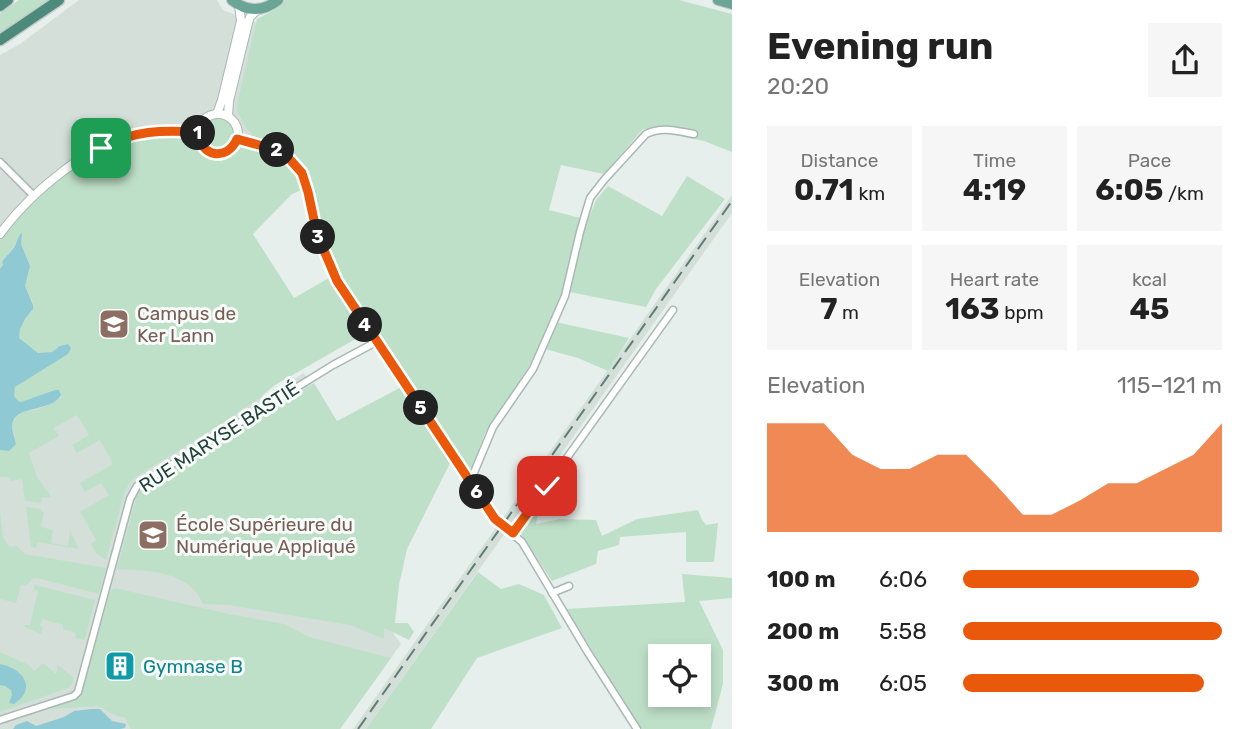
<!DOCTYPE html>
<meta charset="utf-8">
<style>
:root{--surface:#fff;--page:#f6f6f6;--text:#222;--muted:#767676;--accent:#ea580c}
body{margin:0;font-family:Rubik,sans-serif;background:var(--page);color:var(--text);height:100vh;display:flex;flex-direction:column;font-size:26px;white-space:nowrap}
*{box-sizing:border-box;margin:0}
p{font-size:23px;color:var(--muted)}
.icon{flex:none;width:38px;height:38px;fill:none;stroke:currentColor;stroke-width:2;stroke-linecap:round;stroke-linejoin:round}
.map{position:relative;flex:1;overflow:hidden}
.side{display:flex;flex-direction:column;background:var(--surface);width:525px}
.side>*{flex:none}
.controls{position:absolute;left:648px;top:644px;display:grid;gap:14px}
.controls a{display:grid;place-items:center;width:63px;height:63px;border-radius:0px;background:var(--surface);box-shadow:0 4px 10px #0003;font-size:35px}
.pin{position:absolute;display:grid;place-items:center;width:60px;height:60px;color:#fff;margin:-30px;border-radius:14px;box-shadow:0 4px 10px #0006}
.km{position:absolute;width:35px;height:35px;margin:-18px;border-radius:50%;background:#222;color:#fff;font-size:19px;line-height:35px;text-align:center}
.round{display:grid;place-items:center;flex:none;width:74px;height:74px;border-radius:0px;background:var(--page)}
.summary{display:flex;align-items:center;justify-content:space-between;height:119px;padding:0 35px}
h1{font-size:38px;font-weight:700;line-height:52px}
.figures{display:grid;grid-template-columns:repeat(3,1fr);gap:10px;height:119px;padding:7px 35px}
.figures div{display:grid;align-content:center;border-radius:0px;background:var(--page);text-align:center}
.figures b{font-size:30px;font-weight:700}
.figures small{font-size:19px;font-weight:400}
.figures p{font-size:19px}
.chart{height:196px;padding:14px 35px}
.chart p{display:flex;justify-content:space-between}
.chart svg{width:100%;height:126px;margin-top:7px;fill:var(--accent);opacity:.7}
ul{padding:0 35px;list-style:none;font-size:23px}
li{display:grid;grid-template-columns:112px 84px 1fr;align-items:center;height:52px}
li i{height:18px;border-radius:9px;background:var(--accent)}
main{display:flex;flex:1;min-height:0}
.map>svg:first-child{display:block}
.built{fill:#d4dfda}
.green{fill:#bfe0c8;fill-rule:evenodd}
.water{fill:#8ec9d4}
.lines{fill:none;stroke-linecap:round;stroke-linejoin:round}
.minor-casing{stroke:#a8b8b2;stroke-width:9}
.tertiary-casing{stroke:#a8b8b2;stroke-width:10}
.primary-casing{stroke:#c2cac8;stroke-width:12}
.trunk-casing{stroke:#c2cac8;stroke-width:13}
.minor{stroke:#fff;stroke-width:6}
.tertiary{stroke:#fff;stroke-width:8}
.primary{stroke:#6aa596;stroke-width:10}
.trunk{stroke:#4c8a7c;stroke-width:10}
.rail{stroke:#5f7d75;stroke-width:2;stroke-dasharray:14 7;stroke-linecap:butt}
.route-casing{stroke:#fff;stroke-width:14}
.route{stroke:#ea580c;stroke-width:9}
.labels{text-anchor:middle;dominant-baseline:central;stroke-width:6;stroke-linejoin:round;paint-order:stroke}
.education-label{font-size:19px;fill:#785e54;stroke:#f7fbf9;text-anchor:start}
.street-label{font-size:19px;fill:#24423a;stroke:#f7fbf9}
.culture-label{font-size:19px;fill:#0d838f;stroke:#f7fbf9;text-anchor:start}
</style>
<main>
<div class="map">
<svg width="732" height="729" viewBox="0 0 732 729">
<rect width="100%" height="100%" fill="#e6efeb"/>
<g class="built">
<polygon points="79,0 217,0 223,10 265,26 276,133 203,275 264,398 304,373 335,424 450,462 398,566 389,627 401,644 340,729 0,729 0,55 20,44"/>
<polygon points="732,195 732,213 366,729 353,729"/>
</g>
<g class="green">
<polygon points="19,0 50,0 0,35 0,14"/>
<path d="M 285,0 L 679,0 L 732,14 L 732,152 L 704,141 L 643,129 L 604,174 L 561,165 L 549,210 L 588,220 L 596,200 L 608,186 L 662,216 L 687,176 L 725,199 L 656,289 L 646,307 L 564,291 L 551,321 L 629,338 L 608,371 L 578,358 L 538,347 L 530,365 L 485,433 L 472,467 L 467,469 L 459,457 L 451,461 L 407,549 L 399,585 L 395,623 L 408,623 L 414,632 L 409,640 L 384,628 L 384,639 L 350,625 L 229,605 L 203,604 C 189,570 147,571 117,569 L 138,491 L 231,437 L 314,383 L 337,421 L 409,383 L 373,329 L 275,385 L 256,401 L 180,450 L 141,473 L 131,481 L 125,491 L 106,560 L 96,553 L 91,544 L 96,540 L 80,512 L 109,495 L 101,483 L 85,492 L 80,483 L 113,464 L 100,440 L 77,453 L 72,445 L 89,435 L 77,415 L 54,428 L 59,436 L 29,453 L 37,477 L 52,498 L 42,497 L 41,503 L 25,501 L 22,479 L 11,481 L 8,477 L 0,477 L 0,450 L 9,451 L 16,444 L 12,425 L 13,419 L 24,411 L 37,410 L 61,398 L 61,395 L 55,390 L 21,402 L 18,401 L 14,396 L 15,387 L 68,354 L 60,346 L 52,352 L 39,353 L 19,338 L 20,329 L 22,323 L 32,311 L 33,302 L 25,286 L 30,266 L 21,244 L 22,233 C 16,244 9,252 2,262 L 4,265 L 0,269 C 0,260 0,249 0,240 C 5,220 66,173 85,161 L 89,165 L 99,160 L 111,156 L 108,148 C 136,133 159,134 190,136 C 202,146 210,162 229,153 C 235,151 239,146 244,144 L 251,147 L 252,134 L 245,127 L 237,110 L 237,104 L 257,19 L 276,9 ZM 311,186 L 322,234 L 336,274 L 294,298 L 253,234 L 292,194 Z"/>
<circle cx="218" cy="133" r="15"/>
<polygon points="547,487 555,495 537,518 536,524 560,519 596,520 602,536 637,519 698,510 702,520 706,525 718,523 714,562 686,562 686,532 620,537 619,545 598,551 596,564 552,581 520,532 521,522"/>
<polygon points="26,507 41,509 41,511 44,512 41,527 53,530 51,543 68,546 70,530 79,549 37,542 36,548 31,547"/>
<polygon points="0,511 3,538 10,547 17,546 25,554 106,568 99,594 37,578 32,579 26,586 21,585 16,603 0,599"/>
<polygon points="478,572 501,589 519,584 544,595 562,628 477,658 431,729 366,729"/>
<path d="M 682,574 L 732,578 L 732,598 L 699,601 L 723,650 L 723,684 L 711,729 L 642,729 L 566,609 L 685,602 ZM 660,656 L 698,656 L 698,695 L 660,695 Z"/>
<polygon points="35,585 95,600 85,640 75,638 76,633 63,629 63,625 42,619 40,625 43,627 41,634 25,627 25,625 30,625 38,591 33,589"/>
<path d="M 115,588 L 224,613 L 284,624 L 309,637 L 391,658 L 340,729 L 131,729 L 124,717 C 113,717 107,709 97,706 L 52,709 L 51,707 L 73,700 L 83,690 L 109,594 L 112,590 Z"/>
<path d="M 0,652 L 29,665 L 34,671 L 43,663 L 56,674 L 58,665 L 74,678 L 72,684 L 68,688 L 0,712 L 0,685 L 5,686 L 11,690 L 12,695 L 9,703 L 14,704 C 38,689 23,668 0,664 Z"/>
</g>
<g class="water">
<path d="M 22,232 L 21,244 L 30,266 L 25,286 L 33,305 L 33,309 L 25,319 L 20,329 L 19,338 L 38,353 L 52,352 L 60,346 L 68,344 L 71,348 L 68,354 L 15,387 L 14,396 L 18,401 L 21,402 L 55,390 L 59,390 L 61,395 C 53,411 18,406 13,421 C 10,427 15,438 16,444 L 9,451 L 0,450 L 0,269 L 3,265 L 2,262 C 5,257 9,254 12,250 C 17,245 17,237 22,232 Z"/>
<path d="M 0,664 C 23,668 38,689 14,704 L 9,703 L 12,695 L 11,690 L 5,686 L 0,685 Z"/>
<polygon points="92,709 100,709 112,721 126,724 125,728 120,729 13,729 16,725 27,721 36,726 64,717 74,711"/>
</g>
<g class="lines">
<g class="minor-casing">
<g id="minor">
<polyline points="237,139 277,150 290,159 302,173 308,192 317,234 337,281 495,519 522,542 587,651 637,729"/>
<polyline points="0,162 34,196"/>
<path d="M 470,482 L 493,427 L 533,369 L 565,296 L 580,232 L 590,198 L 604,180 L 646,134 C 662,126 677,131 694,134"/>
<polyline points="513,533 673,310"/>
<polyline points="552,593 569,586"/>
<polyline points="0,720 74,696 78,692 130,499 137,486 333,365 376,342"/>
</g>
</g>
<g class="tertiary-casing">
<g id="tertiary">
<circle cx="218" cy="134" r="20"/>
<polyline points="217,114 222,100 241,21 239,5"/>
<polyline points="228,116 229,101 248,23 250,17 258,9"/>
<path d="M 0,234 C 30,193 92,140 144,132 C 161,129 180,131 198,132"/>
</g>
</g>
<g class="primary-casing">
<g id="primary">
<path d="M 232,0 C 247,12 263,12 278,0"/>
<polyline points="718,0 732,4"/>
</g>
</g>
<g class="trunk-casing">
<g id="trunk">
<polyline points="0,6 8,0"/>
<polyline points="0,40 59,0"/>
</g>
</g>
<use href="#minor" class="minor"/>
<use href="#tertiary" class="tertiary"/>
<use href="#primary" class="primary"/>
<use href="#trunk" class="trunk"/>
<polyline class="rail" points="358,729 732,201"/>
</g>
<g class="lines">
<g class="route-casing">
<path id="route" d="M 101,148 C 134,130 162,130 198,132 C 200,157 227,162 237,139 L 277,150 L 285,154 L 302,173 L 308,192 L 317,234 L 337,281 L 495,519 L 513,533 L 547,486"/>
</g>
<use href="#route" class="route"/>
</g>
<defs>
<g id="university-square" transform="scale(1.575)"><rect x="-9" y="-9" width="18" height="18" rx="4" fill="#8d6e63" stroke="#f7fbf9"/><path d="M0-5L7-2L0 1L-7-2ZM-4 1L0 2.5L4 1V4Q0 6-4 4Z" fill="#fff"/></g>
<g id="building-square" transform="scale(1.575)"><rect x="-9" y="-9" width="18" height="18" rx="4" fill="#0f9aa8" stroke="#f7fbf9"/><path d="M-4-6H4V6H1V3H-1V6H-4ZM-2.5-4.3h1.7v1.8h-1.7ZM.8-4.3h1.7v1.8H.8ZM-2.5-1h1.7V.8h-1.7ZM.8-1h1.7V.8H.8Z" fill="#fff"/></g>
</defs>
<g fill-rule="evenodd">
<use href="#university-square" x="114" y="324"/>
<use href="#university-square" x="153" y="535"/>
<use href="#building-square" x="120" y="666"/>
</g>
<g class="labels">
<g class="education-label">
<text x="137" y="313">Campus de<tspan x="137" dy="22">Ker Lann</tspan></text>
<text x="176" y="524">École Supérieure du<tspan x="176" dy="22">Numérique Appliqué</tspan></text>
</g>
<g class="street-label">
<text transform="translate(219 437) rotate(-33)">RUE MARYSE BASTIÉ</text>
</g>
<g class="culture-label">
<text x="143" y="666">Gymnase B</text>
</g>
</g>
</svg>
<div class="controls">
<a><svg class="icon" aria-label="locate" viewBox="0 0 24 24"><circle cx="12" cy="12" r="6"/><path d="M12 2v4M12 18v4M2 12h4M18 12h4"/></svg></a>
</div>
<div class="pin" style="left:101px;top:148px;background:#1e9e55"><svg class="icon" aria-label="arrive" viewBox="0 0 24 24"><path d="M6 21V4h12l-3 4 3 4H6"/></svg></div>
<div class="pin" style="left:547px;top:486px;background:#d93025"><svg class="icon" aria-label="check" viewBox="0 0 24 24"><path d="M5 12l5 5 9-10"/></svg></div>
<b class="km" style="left:198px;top:133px">1</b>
<b class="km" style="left:277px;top:150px">2</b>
<b class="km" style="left:318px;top:237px">3</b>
<b class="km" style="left:365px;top:325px">4</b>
<b class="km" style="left:421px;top:408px">5</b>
<b class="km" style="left:477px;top:492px">6</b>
</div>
<section class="side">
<div class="summary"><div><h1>Evening run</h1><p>20:20</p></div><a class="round"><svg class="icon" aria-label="share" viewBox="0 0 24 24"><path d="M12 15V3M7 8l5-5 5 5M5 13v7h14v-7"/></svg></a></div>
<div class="figures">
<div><p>Distance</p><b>0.71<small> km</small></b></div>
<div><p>Time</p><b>4:19</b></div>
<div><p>Pace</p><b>6:05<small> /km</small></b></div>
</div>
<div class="figures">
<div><p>Elevation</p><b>7<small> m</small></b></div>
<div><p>Heart rate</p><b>163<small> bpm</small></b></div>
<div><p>kcal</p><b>45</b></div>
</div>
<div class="chart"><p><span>Elevation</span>115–121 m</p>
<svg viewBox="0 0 160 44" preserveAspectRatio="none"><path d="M0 44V6L10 6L20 6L30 17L40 22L50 22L60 17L70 17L80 27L90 38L100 38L110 33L120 27L130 27L140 22L150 17L160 6V44z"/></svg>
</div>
<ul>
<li><b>100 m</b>6:06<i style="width:91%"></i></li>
<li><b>200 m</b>5:58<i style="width:100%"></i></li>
<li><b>300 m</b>6:05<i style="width:93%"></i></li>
</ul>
</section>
</main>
